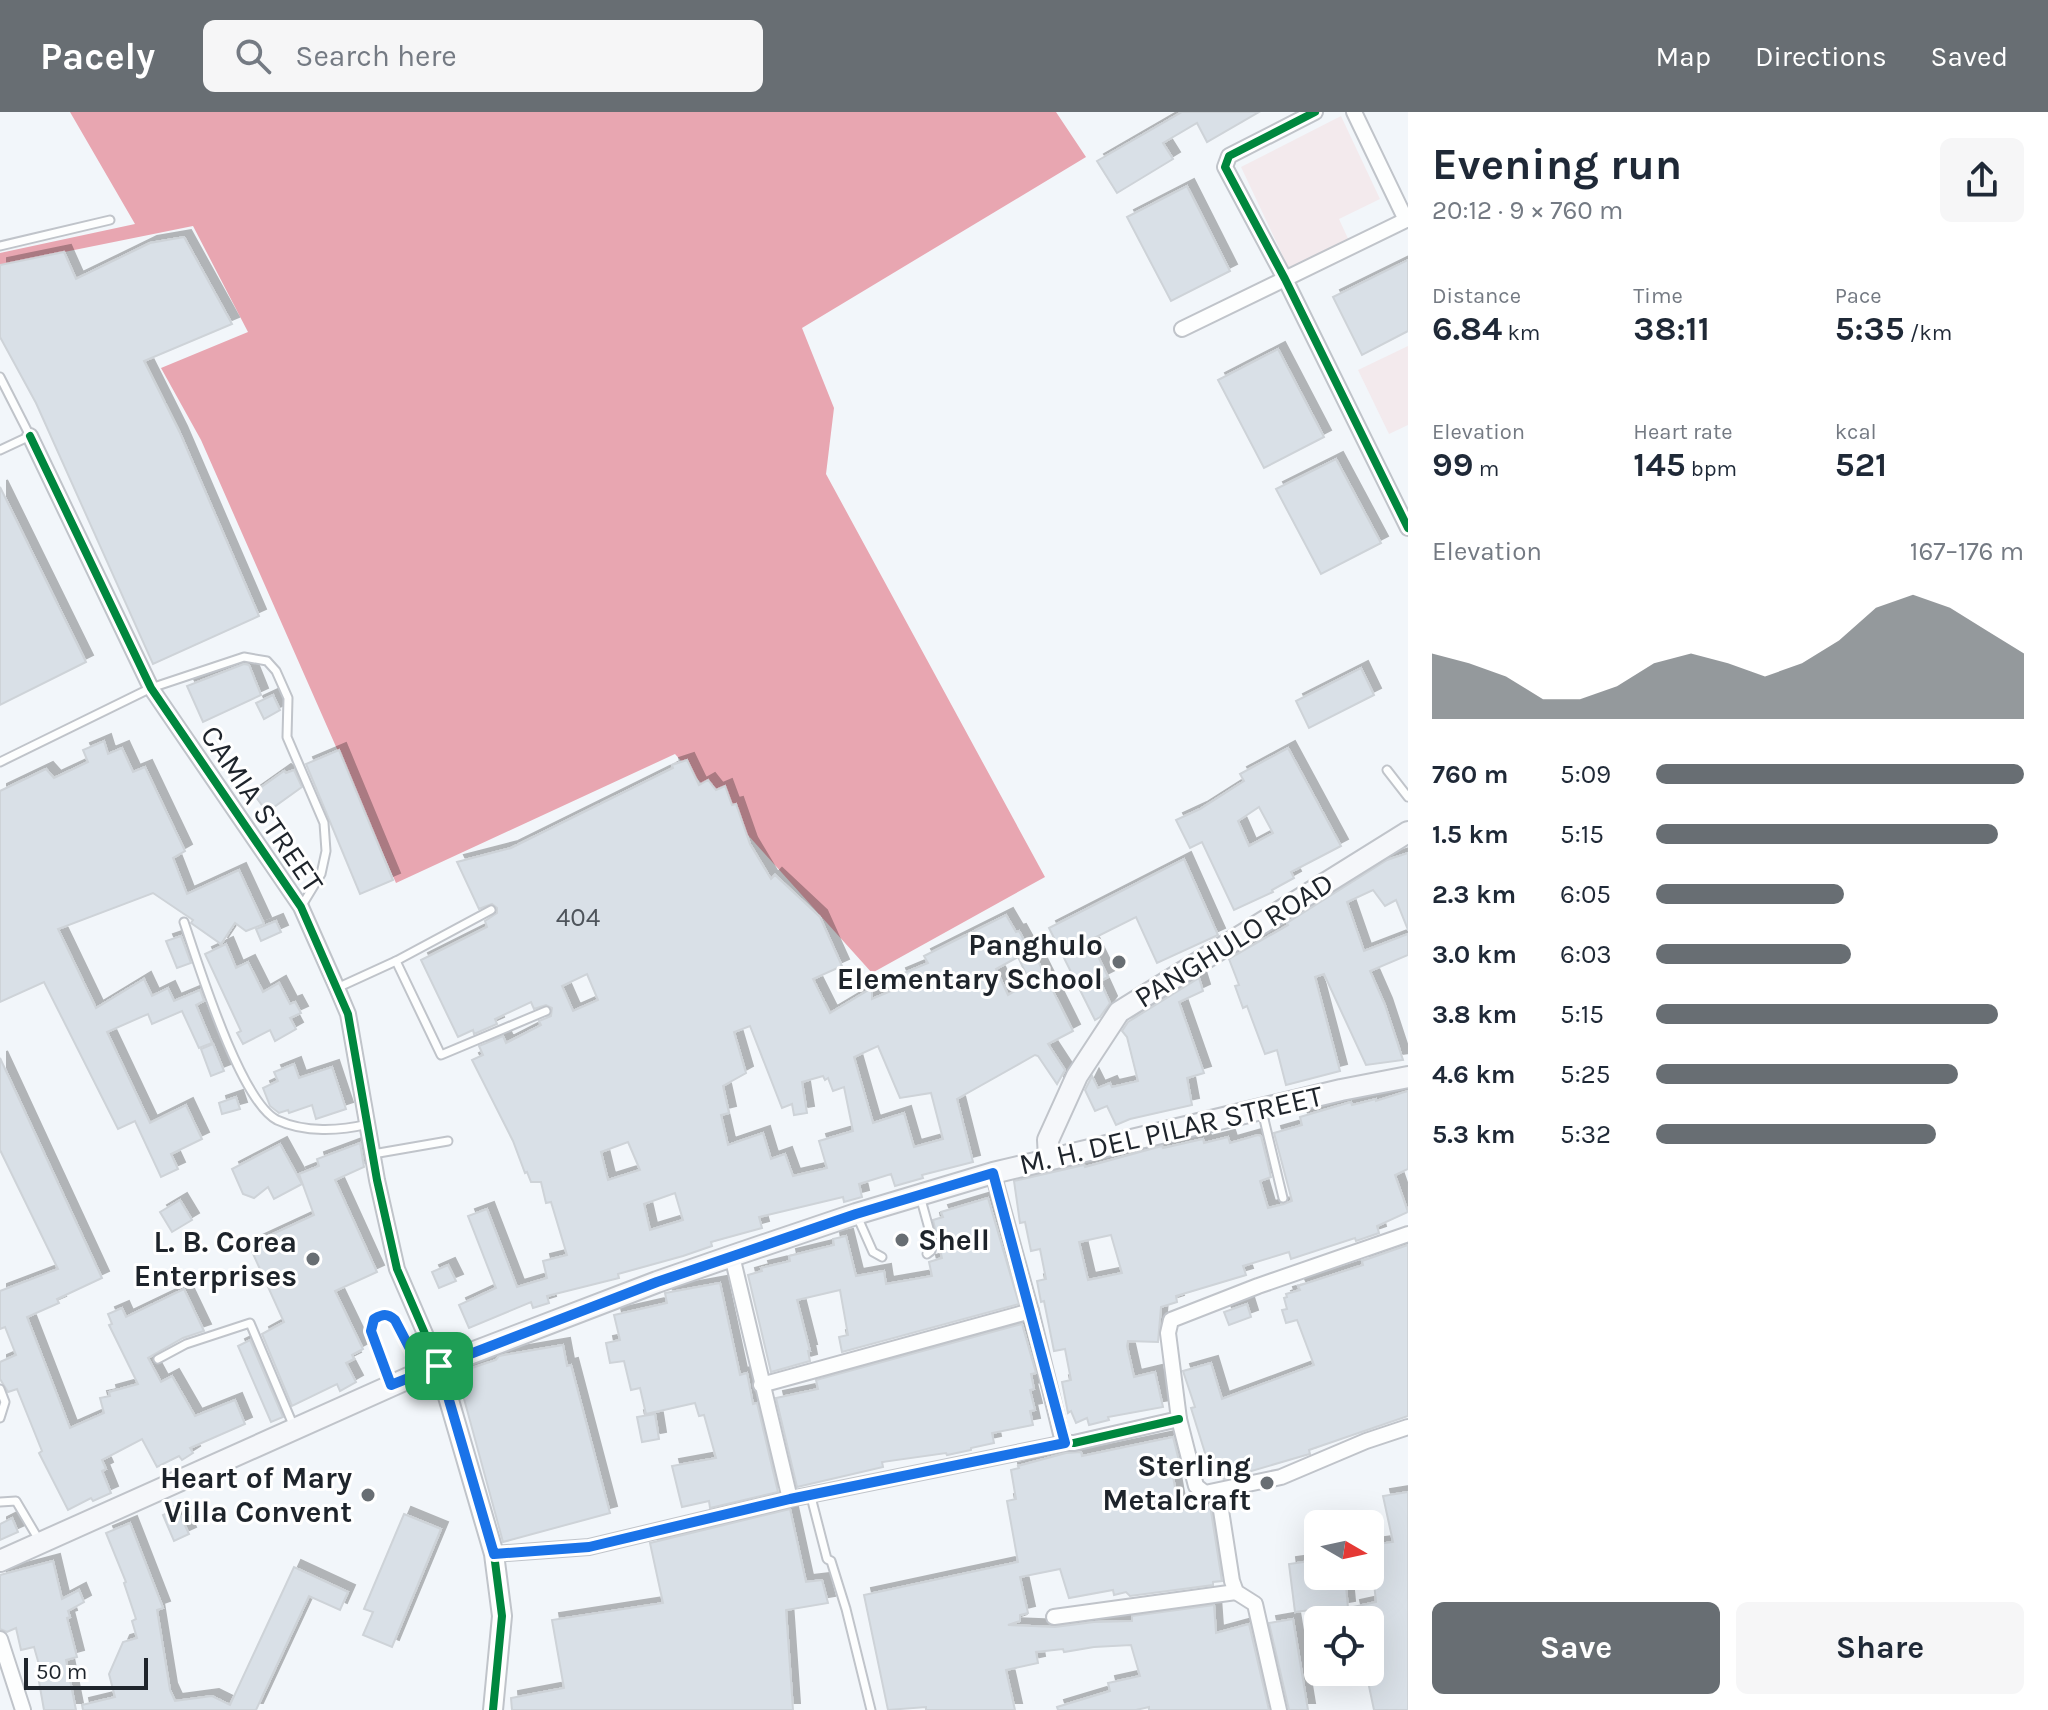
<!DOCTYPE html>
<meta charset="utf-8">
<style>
:root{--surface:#fff;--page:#f6f6f7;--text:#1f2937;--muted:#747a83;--accent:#686e73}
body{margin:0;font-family:Karla,sans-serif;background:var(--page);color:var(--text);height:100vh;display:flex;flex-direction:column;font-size:30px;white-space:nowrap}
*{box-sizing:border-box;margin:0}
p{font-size:26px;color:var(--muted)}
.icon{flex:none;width:44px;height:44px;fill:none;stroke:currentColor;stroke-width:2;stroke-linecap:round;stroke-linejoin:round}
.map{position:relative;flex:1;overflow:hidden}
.details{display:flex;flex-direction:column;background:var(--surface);width:640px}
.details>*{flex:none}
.needle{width:52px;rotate:99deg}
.buttons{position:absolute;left:1304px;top:1398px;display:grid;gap:16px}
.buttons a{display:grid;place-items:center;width:80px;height:80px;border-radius:12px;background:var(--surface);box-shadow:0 8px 32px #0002;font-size:40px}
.scale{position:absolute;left:24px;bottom:20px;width:124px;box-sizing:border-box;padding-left:8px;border:4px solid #1e242b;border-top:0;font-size:22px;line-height:28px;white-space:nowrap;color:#1e242b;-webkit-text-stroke:6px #fff;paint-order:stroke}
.pin{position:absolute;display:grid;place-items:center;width:68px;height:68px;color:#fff;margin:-34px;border-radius:16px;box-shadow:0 4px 12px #0006}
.round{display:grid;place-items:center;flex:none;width:84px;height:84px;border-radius:12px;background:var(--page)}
.head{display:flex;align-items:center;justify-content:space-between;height:136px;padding:0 24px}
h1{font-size:44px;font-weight:700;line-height:60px}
.stats{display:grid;grid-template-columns:repeat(3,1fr);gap:12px;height:136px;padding:8px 24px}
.stats div{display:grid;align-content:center}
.stats b{font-size:34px;font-weight:700}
.stats small{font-size:22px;font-weight:400}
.stats p{font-size:22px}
.chart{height:224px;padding:16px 24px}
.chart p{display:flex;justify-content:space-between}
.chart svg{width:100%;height:144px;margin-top:8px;fill:var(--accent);opacity:.7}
.primary-button{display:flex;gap:16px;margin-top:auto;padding:16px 24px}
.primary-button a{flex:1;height:92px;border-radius:12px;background:var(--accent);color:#fff;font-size:32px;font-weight:700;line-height:92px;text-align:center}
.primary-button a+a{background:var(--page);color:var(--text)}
ul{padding:0 24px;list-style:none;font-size:26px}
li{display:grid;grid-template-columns:128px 96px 1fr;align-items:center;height:60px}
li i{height:20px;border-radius:10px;background:var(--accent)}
header{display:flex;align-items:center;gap:48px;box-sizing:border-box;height:112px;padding:0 40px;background:var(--accent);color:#fff}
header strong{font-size:38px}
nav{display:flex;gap:44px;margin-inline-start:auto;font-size:28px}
.search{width:560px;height:72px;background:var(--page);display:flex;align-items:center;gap:20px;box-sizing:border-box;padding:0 28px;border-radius:12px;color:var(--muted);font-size:30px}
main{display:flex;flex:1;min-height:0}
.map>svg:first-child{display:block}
.green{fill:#f3eaed}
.water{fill:#e8a6b1}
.building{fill:#d9e0e7;stroke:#ced3d8;stroke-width:2;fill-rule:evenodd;filter:url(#shadow)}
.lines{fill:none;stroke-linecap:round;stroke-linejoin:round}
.service-casing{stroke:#c0c4ca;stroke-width:11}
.minor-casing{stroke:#c0c4ca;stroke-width:18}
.tertiary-casing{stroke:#c0c4ca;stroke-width:22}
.secondary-casing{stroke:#c0c4ca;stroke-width:24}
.service{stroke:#fdfefe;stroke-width:7}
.minor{stroke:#fdfefe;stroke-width:14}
.tertiary{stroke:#fdfefe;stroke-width:18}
.secondary{stroke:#f5f7fa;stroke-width:20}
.cycleway-casing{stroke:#fff;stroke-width:13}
.cycleway{stroke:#00873e;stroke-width:8}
.route-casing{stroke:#fff;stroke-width:16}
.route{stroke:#1a73e8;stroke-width:10}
.poi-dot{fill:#686e73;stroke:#fff;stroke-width:3}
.labels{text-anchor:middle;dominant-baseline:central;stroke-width:6;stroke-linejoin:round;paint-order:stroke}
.number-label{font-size:26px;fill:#4e545b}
.street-label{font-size:30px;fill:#1e242b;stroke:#fff}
.poi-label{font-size:30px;font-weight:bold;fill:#1e242b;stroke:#fff;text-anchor:end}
</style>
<header>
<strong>Pacely</strong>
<div class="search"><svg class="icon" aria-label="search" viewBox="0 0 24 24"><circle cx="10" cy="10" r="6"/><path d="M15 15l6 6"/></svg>Search here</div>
<nav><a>Map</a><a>Directions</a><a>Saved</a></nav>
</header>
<main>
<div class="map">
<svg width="1408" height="1598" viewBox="0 0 1408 1598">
<defs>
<filter id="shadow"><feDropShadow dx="7" dy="-7" stdDeviation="0" flood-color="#0004"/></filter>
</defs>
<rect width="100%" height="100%" fill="#f2f6fa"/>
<g class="green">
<polygon points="1341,4 1380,87 1339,107 1350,131 1290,159 1241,55"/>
<polygon points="1408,234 1408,313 1389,322 1358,258"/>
</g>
<polygon class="water" points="70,0 1056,0 1086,45 802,216 834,296 826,362 1045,765 872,861 675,642 396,771 201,328 161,256 248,220 193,114 0,153 0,141 135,112"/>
<g class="building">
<polygon points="1182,0 1259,0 1207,30 1197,11 1163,31 1173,47 1117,81 1097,49"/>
<polygon points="1187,74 1230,159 1171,189 1127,105"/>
<polygon points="184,125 232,212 144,249 180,321 259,504 153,552 36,291 0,225 0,153 64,140 76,167 150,131"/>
<polygon points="1408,148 1408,219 1362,243 1333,185"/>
<polygon points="1278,237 1324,325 1264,356 1218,268"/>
<polygon points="1336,347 1381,431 1321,462 1276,377"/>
<polygon points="0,375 86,550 0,593"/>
<polygon points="244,552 249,553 261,583 203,610 187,574"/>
<polygon points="1361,556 1374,583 1309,616 1296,589"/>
<polygon points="273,583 280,598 264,607 256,591"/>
<polygon points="104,629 108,642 122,636 133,660 145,655 185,739 173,746 187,782 239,758 264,812 246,819 235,811 221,832 191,811 193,808 153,781 58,817 96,896 144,867 152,884 168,876 174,889 200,878 204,889 196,893 212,931 199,936 182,899 152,912 148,902 107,920 150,1011 186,993 202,1027 171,1042 178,1057 161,1065 135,1009 118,1017 44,870 0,890 0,679 46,657 54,666 88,650 83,638"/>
<path d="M 1288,636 L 1341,734 L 1291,760 L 1294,766 L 1272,778 L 1273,780 L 1234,798 L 1202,730 L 1190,736 L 1176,708 L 1200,697 L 1244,669 L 1240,662 ZM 1259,695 L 1273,721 L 1249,734 L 1238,709 Z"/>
<polygon points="339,638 393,768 360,782 306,652"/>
<path d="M 687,648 L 699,673 L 708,668 L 716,678 L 725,674 L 732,693 L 736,692 L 750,732 L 771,767 L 775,763 L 820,805 L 842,854 L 813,867 L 830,901 L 872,876 L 872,887 L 903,874 L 899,863 L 928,851 L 924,844 L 1006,803 L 1016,820 L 1019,819 L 1035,848 L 1037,847 L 1073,919 L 1048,932 L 1065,958 L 1057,972 L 1038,944 L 1035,943 L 957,987 L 973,1050 L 922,1063 L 923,1066 L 895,1074 L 891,1062 L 859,1072 L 862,1085 L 844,1090 L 843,1085 L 759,1105 L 762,1116 L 711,1130 L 712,1134 L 683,1144 L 618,1162 L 619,1166 L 547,1184 L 549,1191 L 533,1196 L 531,1190 L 469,1216 L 459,1193 L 496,1176 L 468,1104 L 487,1097 L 517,1175 L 547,1166 L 543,1149 L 567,1143 L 551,1090 L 546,1091 L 541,1070 L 531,1070 L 527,1060 L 525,1061 L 513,1029 L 472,948 L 483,943 L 479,934 L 503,924 L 506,931 L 541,913 L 539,909 L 551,904 L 552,896 L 546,893 L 534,897 L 531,890 L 495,907 L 497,912 L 474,922 L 473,918 L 458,925 L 421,848 L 487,815 L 485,809 L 497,801 L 497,796 L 492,792 L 479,797 L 457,750 L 511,736 L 673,656 L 672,653 ZM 1018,845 L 1030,870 L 1008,883 L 996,857 ZM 587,862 L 598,888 L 573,899 L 562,874 ZM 750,914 L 782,996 L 792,992 L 794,1003 L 807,1001 L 802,970 L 823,964 L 825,968 L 828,966 L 833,979 L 844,975 L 853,1019 L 819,1029 L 827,1056 L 793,1064 L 785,1042 L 771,1047 L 763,1021 L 728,1033 L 721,1003 L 729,1001 L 723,974 L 746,961 L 734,920 ZM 878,934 L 900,986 L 931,981 L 943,1027 L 914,1035 L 904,1001 L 873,1011 L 854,945 ZM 628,1030 L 640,1058 L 608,1068 L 601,1040 ZM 675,1081 L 683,1108 L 650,1118 L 644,1092 Z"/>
<polygon points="294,658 302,675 267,700 253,681 284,659 286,661"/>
<polygon points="1408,741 1408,818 1396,788 1385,794 1373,778 1347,790 1364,839 1408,822 1408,843 1370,859 1385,893 1403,948 1366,953 1324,862 1315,865 1340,959 1286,973 1277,938 1265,942 1247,894 1243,896 1235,874 1239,873 1229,847 1288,813 1287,811 1387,748"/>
<polygon points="1184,747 1218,823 1157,851 1136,805 1090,828 1108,865 1100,869 1110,891 1100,905 1095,908 1049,816"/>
<polygon points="276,809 281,820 261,829 256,817"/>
<polygon points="181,824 191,851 177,856 166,829"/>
<polygon points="226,832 236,856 248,850 263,880 279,871 290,892 295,890 301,901 290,906 296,917 275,929 270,918 243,932 237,921 241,919 205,842"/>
<polygon points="1199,866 1203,879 1179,890 1204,961 1187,966 1192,993 1130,1007 1116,1013 1107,994 1095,999 1085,978 1092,964 1098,976 1110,971 1112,975 1138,969 1127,925 1122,919 1128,910"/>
<polygon points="213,932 224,959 211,964 201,937"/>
<polygon points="0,946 102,1166 57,1187 59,1191 27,1205 70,1316 104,1301 100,1286 110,1284 109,1280 138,1272 109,1213 112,1212 108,1202 122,1196 126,1205 184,1177 204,1219 183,1226 148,1246 161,1270 172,1264 195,1304 235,1288 245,1312 190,1336 193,1341 182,1348 179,1344 157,1355 142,1327 102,1348 106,1357 102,1359 111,1381 93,1389 91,1386 68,1398 39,1341 42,1339 17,1277 8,1280 0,1267 0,1250 16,1243 5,1215 0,1217 0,1179 58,1157 0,1038"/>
<polygon points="294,952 299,966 332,955 346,997 316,1007 312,993 289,1001 288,998 279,1001 270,994 263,976 278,969 274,960"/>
<path d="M 1408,979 L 1408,1057 L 1395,1063 L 1408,1100 L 1377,1114 L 1379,1121 L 1356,1129 L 1355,1126 L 1291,1147 L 1289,1140 L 1243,1154 L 1246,1163 L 1176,1184 L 1177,1190 L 1161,1195 L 1158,1230 L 1128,1229 L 1127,1234 L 1134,1265 L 1155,1260 L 1163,1295 L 1108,1305 L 1109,1308 L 1089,1313 L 1087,1306 L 1076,1311 L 1071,1299 L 1068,1301 L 1062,1270 L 1071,1268 L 1065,1237 L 1054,1239 L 1044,1189 L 1041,1190 L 1037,1169 L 1046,1167 L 1040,1137 L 1031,1139 L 1025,1110 L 1020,1111 L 1014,1069 L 1084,1053 L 1085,1055 L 1162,1034 L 1163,1036 L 1203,1027 L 1204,1031 L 1228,1025 L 1230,1031 L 1258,1023 L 1261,1024 L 1271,1065 L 1260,1069 L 1268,1096 L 1284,1092 L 1292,1089 L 1274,1021 L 1302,1013 L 1300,1005 L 1351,990 L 1352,993 L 1376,987 L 1376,989 ZM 1111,1123 L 1122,1161 L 1088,1168 L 1079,1130 Z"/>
<polygon points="236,985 240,997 222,1002 219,991"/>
<polygon points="360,1031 364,1055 335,1068 377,1160 335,1179 363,1237 352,1243 354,1247 346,1251 356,1270 340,1279 337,1272 292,1294 262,1222 284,1210 249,1133 314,1103 299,1062 319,1054 317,1047"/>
<polygon points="280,1032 302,1072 274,1087 268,1075 254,1086 243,1082 232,1057"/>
<polygon points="988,1086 1019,1192 842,1240 839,1225 848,1223 840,1178 797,1188 810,1239 808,1239 810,1249 771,1260 748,1163 762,1159 761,1156 790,1149 789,1144 834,1133 833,1127 846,1124 856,1164 884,1159 886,1172 932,1164 929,1150 942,1146 933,1108 943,1105 941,1100"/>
<polygon points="180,1088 192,1108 172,1120 160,1100"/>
<polygon points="1408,1133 1408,1304 1309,1338 1310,1342 1306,1343 1231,1365 1224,1367 1211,1360 1191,1296 1195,1295 1183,1259 1211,1251 1222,1287 1314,1253 1297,1208 1286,1211 1282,1198 1287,1197 1284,1186 1287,1185 1286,1182 1300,1178 1298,1174 1363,1153 1362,1149"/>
<polygon points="448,1153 456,1169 439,1176 432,1160"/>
<polygon points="720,1171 740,1263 747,1261 753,1292 757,1291 778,1380 710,1396 709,1389 682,1395 672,1354 716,1346 704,1303 699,1304 695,1291 646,1302 640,1276 631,1278 624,1249 610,1251 606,1231 620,1228 614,1203 667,1191 665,1181"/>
<polygon points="1247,1192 1251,1205 1229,1213 1224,1200"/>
<polygon points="1022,1212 1036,1261 1031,1262 1034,1277 1030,1278 1035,1298 1030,1299 1033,1313 992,1321 994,1331 971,1336 971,1338 947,1343 946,1341 882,1350 883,1355 797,1375 776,1286 818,1277 816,1268"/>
<polygon points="250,1228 283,1305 271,1310 238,1234"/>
<polygon points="563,1233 567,1254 571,1253 610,1401 503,1430 457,1261 496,1248 499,1244"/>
<polygon points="655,1302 659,1327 642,1330 637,1305"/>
<polygon points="1173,1325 1181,1357 1172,1359 1179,1398 1210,1393 1222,1469 1213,1470 1213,1473 1130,1484 1126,1480 1114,1483 1113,1478 1069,1486 1060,1457 1020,1465 1028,1501 1020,1503 1020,1509 1008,1513 1055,1515 1094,1510 1132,1509 1132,1504 1214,1493 1216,1521 1249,1512 1269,1598 1149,1598 1149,1595 1136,1598 1058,1598 1057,1595 1110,1579 1108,1571 1140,1564 1131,1533 1094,1535 1064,1540 1063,1537 1036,1540 1038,1551 1006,1558 1015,1598 926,1598 926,1595 888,1598 864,1483 1018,1450 1007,1389 1016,1387 1011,1358 1019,1356 1018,1354 1066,1341 1081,1340 1082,1344"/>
<polygon points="1408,1380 1408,1598 1374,1598 1366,1560 1370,1560 1370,1508 1356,1508 1353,1495 1376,1490 1370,1433 1393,1430 1383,1384"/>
<polygon points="177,1397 189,1422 174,1429 163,1403"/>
<polygon points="790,1397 806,1470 822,1468 828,1491 786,1498 793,1598 512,1598 511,1586 564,1576 552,1508 663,1491 650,1431"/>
<polygon points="404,1402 441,1417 392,1535 363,1523 373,1500 364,1497"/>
<polygon points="12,1406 18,1420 0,1428 0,1412"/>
<polygon points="130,1411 163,1496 157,1498 170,1578 175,1589 212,1584 230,1593 294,1455 348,1480 340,1498 309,1484 256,1598 83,1598 82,1593 115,1585 109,1562 123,1530 137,1526 132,1509 136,1507 124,1471 126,1470 106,1421"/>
<polygon points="1318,1448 1318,1464 1345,1464 1348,1496 1318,1501 1317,1497 1295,1500 1289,1452"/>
<polygon points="53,1449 62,1487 79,1478 84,1490 68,1499 70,1505 67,1506 77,1545 66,1548 76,1598 44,1598 38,1564 42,1563 34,1535 21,1538 16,1516 7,1520 0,1517 0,1463"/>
<polygon points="1293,1507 1308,1598 1289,1598 1269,1511"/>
</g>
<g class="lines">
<g class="service-casing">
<g id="service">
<polyline points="0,134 110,108"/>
<polyline points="0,265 30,324 0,338"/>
<polyline points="0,650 151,576 244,545 267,549 276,559 288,586 287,625 324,711 326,739 321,762 301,795"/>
<polyline points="1387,658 1408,685"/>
<path d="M 184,810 C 198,851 240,989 277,1008 C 305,1021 340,1019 368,1012"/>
<polyline points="396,849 441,943 546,899"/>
<polyline points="337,876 396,849 491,798"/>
<polyline points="1262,999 1283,1086"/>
<polyline points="373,1042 448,1029"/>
<polyline points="920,1084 933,1131 931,1139 927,1142"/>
<polyline points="857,1104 873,1140 882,1145"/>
<polyline points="158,1247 186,1232 250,1211 294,1315"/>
<polyline points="391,1273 371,1219 374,1207 383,1202 395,1208 421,1259"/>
<polyline points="0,1277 5,1290 0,1306"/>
<polyline points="811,1385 827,1447 831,1449 846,1497 871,1598"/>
<polyline points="0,1390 16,1389 39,1428"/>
</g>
</g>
<g class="minor-casing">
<g id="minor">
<polyline points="1315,0 1229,44 1225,55 1285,167 1408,416"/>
<polyline points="1354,0 1406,108"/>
<polyline points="1182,217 1408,107"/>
<polyline points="30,324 151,576 301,795 337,876 348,902 377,1068 397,1157 439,1254"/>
<polyline points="993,1061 1031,1199 1061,1322 1065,1331"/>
<polyline points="1408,1122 1258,1174 1171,1208 1168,1221 1179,1307 1196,1374 1205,1381 1281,1365 1366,1329 1408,1315"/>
<polyline points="732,1144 790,1387"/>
<polyline points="761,1273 1031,1199"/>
<polyline points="1218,1379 1232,1469 1236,1480 1255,1492 1279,1598"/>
<polyline points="494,1442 589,1435 790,1387 1065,1331 1074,1331 1179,1307"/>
<polyline points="1054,1505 1236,1480"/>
<polyline points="0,1527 23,1598"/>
</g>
</g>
<g class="tertiary-casing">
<polyline id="tertiary" points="439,1254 494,1442 502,1504 493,1598"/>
</g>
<g class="secondary-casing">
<g id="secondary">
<polyline points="1049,1046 1048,1028 1077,964 1119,900 1408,720"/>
<polyline points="0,1449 422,1260 657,1170 732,1144 856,1102 993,1061 1341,978 1408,965"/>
</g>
</g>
<use href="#service" class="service"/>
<use href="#minor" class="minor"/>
<use href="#tertiary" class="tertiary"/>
<use href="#secondary" class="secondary"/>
<g class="cycleway-casing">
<g id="cycleway">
<polyline points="1315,0 1229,44 1225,55 1285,167 1408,416"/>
<polyline points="30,324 151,576 301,795 348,902 377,1068 397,1157 439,1254 494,1442 502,1504 493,1598"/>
<polyline points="494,1442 589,1435 790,1387 1065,1331 1074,1331 1179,1307"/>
</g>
</g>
<use href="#cycleway" class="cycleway"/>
</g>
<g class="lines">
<g class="route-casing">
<path id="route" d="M 439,1254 L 391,1273 L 371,1219 L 374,1207 C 383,1202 387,1201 395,1208 L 422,1260 L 439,1254 L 494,1442 L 589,1435 L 790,1387 L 1065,1331 L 993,1061 L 856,1102 L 657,1170 L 439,1254"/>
</g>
<use href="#route" class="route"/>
</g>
<g class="poi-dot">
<circle cx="1119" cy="850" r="8"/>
<circle cx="902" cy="1128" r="8"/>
<circle cx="313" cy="1147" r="8"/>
<circle cx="1267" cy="1371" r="8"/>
<circle cx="368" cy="1383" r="8"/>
</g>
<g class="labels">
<g class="number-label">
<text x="578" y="805">404</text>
</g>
<g class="street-label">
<text transform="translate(262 697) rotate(56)">CAMIA STREET</text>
<text transform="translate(1234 828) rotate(-32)">PANGHULO ROAD</text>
<text transform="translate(1171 1018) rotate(-13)">M. H. DEL PILAR STREET</text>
</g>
<g class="poi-label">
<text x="1103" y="833">Panghulo<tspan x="1103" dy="34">Elementary School</tspan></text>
<text x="918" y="1128" text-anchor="start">Shell</text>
<text x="297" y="1130">L. B. Corea<tspan x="297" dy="34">Enterprises</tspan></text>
<text x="1251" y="1354">Sterling<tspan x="1251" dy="34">Metalcraft</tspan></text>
<text x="352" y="1366">Heart of Mary<tspan x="352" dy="34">Villa Convent</tspan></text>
</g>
</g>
</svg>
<div class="buttons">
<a><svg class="needle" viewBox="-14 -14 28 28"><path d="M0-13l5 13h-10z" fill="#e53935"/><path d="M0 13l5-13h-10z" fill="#747a83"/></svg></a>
<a><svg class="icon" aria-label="locate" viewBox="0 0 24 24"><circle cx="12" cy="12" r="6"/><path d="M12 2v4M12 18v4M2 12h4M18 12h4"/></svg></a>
</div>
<div class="scale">50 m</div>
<div class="pin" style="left:439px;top:1254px;background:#1e9e55"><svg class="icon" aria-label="arrive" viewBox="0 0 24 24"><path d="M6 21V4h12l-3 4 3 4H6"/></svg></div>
</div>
<section class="details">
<div class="head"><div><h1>Evening run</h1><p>20:12 · 9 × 760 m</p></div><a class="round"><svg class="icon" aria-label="share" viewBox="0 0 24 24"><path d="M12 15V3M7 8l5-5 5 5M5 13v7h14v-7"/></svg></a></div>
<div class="stats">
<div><p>Distance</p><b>6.84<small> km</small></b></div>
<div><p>Time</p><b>38:11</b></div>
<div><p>Pace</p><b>5:35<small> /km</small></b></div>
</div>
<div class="stats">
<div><p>Elevation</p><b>99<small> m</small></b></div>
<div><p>Heart rate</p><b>145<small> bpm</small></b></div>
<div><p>kcal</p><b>521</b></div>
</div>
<div class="chart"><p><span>Elevation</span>167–176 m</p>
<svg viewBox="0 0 160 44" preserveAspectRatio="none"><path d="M0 44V24L10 27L20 31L30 38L40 38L50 34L60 27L70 24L80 27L90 31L100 27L110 20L120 10L130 6L140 10L150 17L160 24V44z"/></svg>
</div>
<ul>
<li><b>760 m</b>5:09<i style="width:100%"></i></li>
<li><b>1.5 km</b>5:15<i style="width:93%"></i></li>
<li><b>2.3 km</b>6:05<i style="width:51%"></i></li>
<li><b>3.0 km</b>6:03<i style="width:53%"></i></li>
<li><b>3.8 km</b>5:15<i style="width:93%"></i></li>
<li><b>4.6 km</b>5:25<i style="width:82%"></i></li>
<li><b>5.3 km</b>5:32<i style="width:76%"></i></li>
</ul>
<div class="primary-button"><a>Save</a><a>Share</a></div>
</section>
</main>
